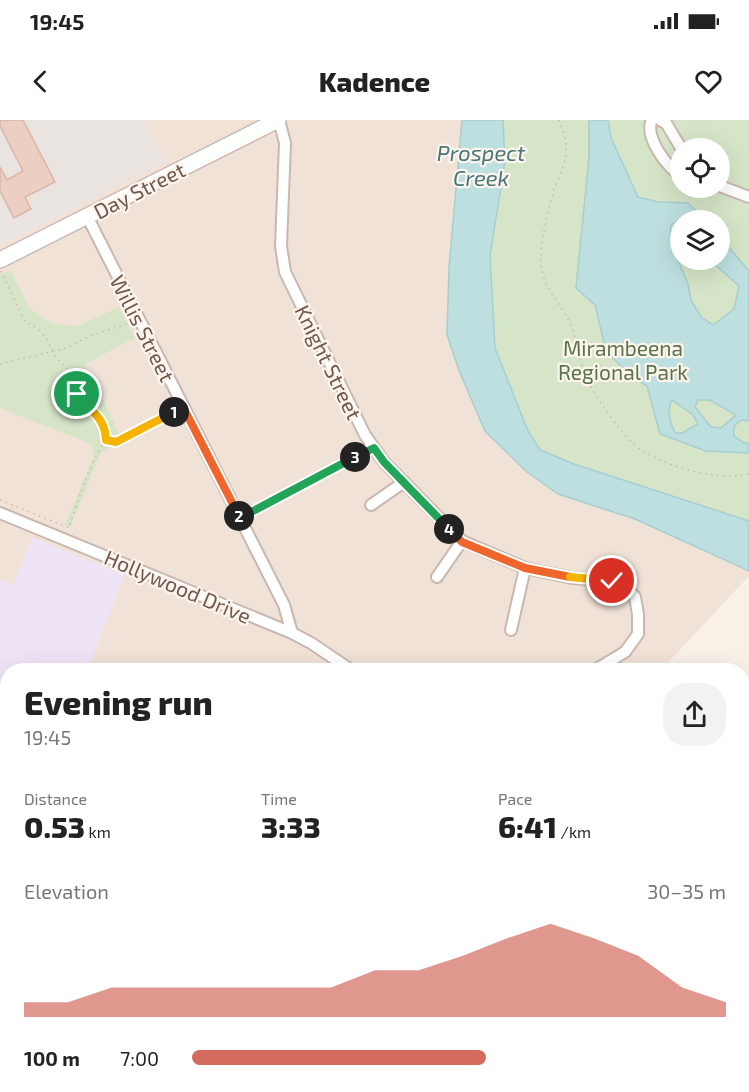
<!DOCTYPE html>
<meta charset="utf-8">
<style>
:root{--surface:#fff;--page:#f2f2f2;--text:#222;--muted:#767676;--accent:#d36c5d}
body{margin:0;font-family:"Exo 2",sans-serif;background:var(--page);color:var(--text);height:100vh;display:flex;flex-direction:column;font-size:22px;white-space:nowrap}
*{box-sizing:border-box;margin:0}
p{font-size:20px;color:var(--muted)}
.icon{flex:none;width:33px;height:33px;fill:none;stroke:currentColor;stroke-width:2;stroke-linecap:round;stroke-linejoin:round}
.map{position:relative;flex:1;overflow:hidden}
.details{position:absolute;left:0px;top:543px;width:750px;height:429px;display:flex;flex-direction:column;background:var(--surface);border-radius:24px 24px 0 0;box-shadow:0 6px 24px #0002}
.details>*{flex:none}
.tools{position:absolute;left:670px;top:18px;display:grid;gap:12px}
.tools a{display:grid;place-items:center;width:60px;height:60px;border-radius:50%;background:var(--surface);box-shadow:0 6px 24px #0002;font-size:30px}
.pin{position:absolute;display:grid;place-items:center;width:51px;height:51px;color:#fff;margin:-26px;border:3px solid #fff;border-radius:50%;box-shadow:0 2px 6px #0007}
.km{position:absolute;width:30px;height:30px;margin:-15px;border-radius:50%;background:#222;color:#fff;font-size:16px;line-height:30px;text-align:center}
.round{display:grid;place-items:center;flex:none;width:63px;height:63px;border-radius:24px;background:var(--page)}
.overview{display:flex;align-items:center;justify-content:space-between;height:102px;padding:0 24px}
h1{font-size:33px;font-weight:800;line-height:45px}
.metrics{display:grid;grid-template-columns:repeat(3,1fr);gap:9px;height:102px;padding:6px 24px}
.metrics div{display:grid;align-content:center}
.metrics b{font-size:30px;font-weight:800}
.metrics small{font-size:16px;font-weight:400}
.metrics p{font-size:16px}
.chart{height:168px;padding:12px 24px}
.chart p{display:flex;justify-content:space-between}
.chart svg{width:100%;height:108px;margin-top:6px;fill:var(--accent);opacity:.7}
ul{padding:0 24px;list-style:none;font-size:20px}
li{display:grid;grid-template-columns:96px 72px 1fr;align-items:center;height:45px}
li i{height:15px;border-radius:8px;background:var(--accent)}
.status{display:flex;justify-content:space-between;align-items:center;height:42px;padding:0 30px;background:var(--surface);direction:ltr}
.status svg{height:16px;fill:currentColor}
header{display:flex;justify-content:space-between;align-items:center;height:78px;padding:0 24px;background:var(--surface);font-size:27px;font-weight:800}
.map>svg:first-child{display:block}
.residential{fill:#f0e2d7}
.industrial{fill:#eae4e0}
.education{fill:#eee4f6}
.green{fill:#d6e5c8;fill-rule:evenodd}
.water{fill:#bedfe0;stroke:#a6ced1;stroke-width:1.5;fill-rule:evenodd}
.building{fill:#ebcfc3;stroke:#dcb5a5;stroke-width:1.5}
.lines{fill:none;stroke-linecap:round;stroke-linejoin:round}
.street-casing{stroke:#cab8af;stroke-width:14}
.secondary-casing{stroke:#cebab0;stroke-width:18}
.path{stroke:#d0b2a6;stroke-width:1.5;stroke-dasharray:1.5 4.5;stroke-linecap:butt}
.street{stroke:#fff;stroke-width:10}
.secondary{stroke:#fff;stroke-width:15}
.split-1-casing{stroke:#fff;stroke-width:12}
.split-2-casing{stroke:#fff;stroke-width:12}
.split-3-casing{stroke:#fff;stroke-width:12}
.split-4-casing{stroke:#fff;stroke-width:12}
.split-5-casing{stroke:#fff;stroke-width:12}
.split-6-casing{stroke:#fff;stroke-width:12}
.split-1{stroke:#f5b400;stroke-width:8}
.split-2{stroke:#f0652b;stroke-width:8}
.split-3{stroke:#22a559;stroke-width:8}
.split-4{stroke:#22a559;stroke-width:8}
.split-5{stroke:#f0652b;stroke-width:8}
.split-6{stroke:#f5b400;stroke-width:8}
.labels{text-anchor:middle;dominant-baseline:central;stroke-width:4.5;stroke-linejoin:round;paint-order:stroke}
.street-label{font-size:21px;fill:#70584f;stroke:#fdf5ed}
.park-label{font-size:21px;fill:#597449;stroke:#fdf5ed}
.water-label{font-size:22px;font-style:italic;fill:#48767a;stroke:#fdf5ed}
</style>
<div class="status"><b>19:45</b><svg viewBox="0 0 49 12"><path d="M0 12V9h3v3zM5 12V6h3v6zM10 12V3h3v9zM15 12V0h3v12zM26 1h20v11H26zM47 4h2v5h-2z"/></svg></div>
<header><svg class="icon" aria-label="back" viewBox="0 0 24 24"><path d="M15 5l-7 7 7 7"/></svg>Kadence<svg class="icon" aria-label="heart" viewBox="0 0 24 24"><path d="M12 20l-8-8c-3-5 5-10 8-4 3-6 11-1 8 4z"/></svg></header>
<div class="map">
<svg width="749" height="972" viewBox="0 0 749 972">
<rect width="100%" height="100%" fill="#f9f1e7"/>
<polygon class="residential" points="144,0 462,0 449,148 447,215 460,253 485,311 558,374 635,399 749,451 749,456 661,550 8,550 7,643 0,641 0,125 164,42"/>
<polygon class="industrial" points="0,0 144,0 165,42 0,125"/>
<polygon class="education" points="32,417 125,455 87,550 8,550 7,604 0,626 0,460 13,465"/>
<g class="green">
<path d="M 503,0 L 749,0 L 749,401 L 574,344 L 540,330 L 528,311 L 495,228 L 490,136 L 505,41 ZM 681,28 L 720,28 L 720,68 L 681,68 ZM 681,100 L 720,100 L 720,140 L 681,140 Z"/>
<polygon points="10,150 30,189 53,204 78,206 119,187 135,218 85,244 120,315 171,291 173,295 101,332 70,407 65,405 94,335 91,324 0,288 0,155"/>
<polygon points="0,953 7,955 8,964 270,964 272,972 0,972"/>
<polygon points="524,964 709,964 711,972 486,972"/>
</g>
<g class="water">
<polygon points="462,0 503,0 505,41 490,136 495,228 528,311 540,330 574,344 749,401 749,451 635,399 558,374 527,352 485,311 460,253 447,215 449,148"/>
<path d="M 589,0 L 608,0 L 611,18 L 638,77 L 658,82 L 688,83 L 705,100 L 696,100 L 685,96 L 671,105 L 670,121 L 688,164 L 691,180 L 701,197 L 713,205 L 734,189 L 739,166 L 710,140 L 720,140 L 720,117 L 749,151 L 749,301 L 742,300 L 734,306 L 734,316 L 744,323 L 749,323 L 749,333 L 706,331 L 660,314 L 647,266 L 631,256 L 606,231 L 595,185 L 576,168 L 589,38 ZM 672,280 L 693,295 L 698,304 L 682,313 L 675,313 C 670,301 666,292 672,280 ZM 698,280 L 710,280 L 736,295 L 721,308 L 711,307 L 695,287 Z"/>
<polygon points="0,672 8,675 8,843 0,853"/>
<polygon points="749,756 749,827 743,825 743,764"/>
<polygon points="0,875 2,883 7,888 7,955 0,953"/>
<polygon points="270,965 321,965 324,972 272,972"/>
</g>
<polygon class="building" points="0,0 23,0 55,62 25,77 31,89 14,98 0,71 0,47 7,60 23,51 0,6"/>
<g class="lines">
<g class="street-casing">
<g id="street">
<polyline points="279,0 285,23 281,126 285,152 365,315 384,342 462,421 525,448 572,458 612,461 626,467 635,477 638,494 638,514 625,532 595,550"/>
<path d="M 652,0 C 644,15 666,48 681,55"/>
<polyline points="660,0 666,3 681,28"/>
<polyline points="720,66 749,77"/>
<polyline points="87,96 284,485 292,513"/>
<polyline points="371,385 404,362"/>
<polyline points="0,393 292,513 311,523 351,550"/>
<polyline points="437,457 462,421"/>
<polyline points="511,510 525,448"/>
<polyline points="731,964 734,972"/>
</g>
</g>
<g class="secondary-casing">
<polyline id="secondary" points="0,140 278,0"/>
</g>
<g class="path">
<path d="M 559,0 C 562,8 566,18 566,26 C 567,43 559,55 554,70 C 548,88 539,129 541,146 C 544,168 561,184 570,203 C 578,221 579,242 587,260 C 596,278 624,318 640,329 C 670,348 714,361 749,354"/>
<polyline points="1,151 24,200 38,209 47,219 56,238 70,252 77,274 83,282 99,296 106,309 106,320"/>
<polyline points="0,244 67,228 89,216 130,203"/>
<path d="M 0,380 L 69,408 C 79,379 88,345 106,320 L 115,322 L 175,292"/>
<polyline points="250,393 365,332"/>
<polyline points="0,661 8,663"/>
<polyline points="328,964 331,972"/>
<polyline points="658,964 672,972"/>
<polyline points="620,972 635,964"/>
<polyline points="673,972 680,964"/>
<polyline points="706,972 715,964"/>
</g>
<use href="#street" class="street"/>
<use href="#secondary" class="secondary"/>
</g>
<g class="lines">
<g class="split-1-casing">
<path id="split-1" d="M 77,274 C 90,292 105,296 106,320 L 116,322 L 174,292"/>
</g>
<g class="split-2-casing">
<polyline id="split-2" points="174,292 183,287 239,396"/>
</g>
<g class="split-3-casing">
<polyline id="split-3" points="239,396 240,398 355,337"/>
</g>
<g class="split-4-casing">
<polyline id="split-4" points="355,337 374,328 384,342 449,409"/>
</g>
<g class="split-5-casing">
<polyline id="split-5" points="449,409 462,422 525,448 570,457"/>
</g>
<g class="split-6-casing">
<polyline id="split-6" points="570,457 612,461"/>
</g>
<use href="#split-1" class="split-1"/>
<use href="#split-2" class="split-2"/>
<use href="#split-3" class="split-3"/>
<use href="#split-4" class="split-4"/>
<use href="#split-5" class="split-5"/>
<use href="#split-6" class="split-6"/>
</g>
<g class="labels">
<g class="street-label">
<text transform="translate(139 70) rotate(-27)">Day Street</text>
<text transform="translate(143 208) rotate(63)">Willis Street</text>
<text transform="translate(329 242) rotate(64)">Knight Street</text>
<text transform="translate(178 466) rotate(23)">Hollywood Drive</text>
</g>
<g class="park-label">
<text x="623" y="227">Mirambeena<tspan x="623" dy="24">Regional Park</tspan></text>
</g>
<g class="water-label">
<text x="481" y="32">Prospect<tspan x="481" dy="25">Creek</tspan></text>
</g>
</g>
</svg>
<div class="tools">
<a><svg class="icon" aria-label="locate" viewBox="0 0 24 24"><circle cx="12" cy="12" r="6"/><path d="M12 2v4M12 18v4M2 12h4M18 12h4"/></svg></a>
<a><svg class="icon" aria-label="layers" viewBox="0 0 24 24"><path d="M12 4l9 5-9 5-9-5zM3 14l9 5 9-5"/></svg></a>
</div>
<div class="pin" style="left:77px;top:274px;background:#1e9e55"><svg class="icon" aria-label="arrive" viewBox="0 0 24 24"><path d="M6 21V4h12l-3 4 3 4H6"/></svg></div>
<div class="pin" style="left:612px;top:461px;background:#d93025"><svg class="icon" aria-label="check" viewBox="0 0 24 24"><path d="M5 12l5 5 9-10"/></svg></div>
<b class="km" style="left:174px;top:292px">1</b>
<b class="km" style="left:239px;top:396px">2</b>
<b class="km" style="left:355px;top:337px">3</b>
<b class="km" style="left:449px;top:409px">4</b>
<section class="details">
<div class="overview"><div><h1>Evening run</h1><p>19:45</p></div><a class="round"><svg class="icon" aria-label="share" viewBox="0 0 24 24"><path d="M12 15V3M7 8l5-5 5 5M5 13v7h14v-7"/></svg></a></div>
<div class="metrics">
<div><p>Distance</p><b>0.53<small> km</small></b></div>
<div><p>Time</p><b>3:33</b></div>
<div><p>Pace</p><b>6:41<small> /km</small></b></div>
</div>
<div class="chart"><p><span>Elevation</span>30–35 m</p>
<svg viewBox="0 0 160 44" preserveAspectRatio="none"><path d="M0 44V38L10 38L20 32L30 32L40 32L50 32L60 32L70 32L80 25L90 25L100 19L110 12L120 6L130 12L140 19L150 32L160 38V44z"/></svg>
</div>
<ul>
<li><b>100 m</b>7:00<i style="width:55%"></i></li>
</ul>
</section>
</div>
